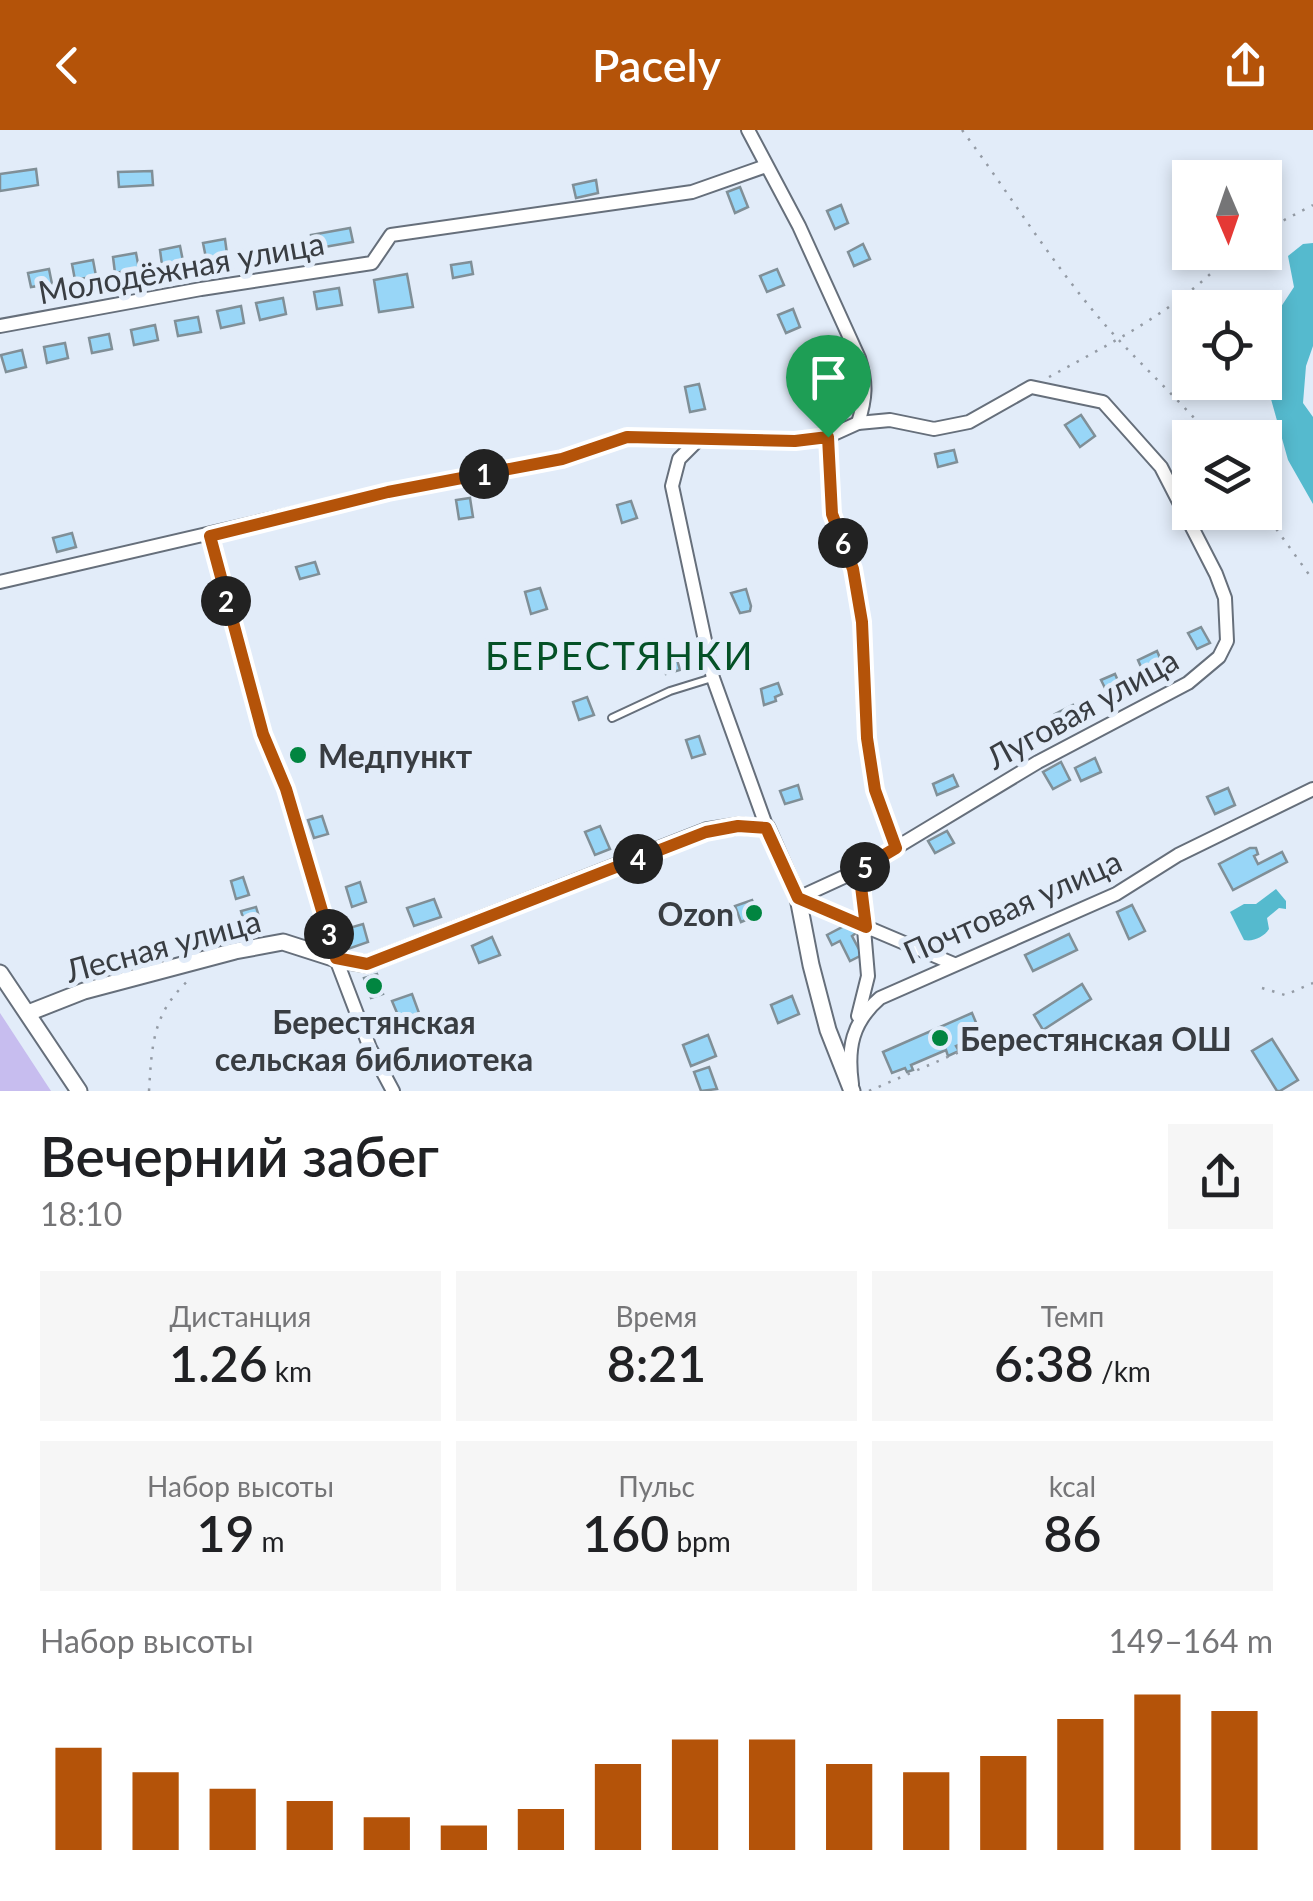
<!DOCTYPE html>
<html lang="ru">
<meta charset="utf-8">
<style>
:root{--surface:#fff;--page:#f6f6f6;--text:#202124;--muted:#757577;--accent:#b45309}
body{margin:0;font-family:Lato,sans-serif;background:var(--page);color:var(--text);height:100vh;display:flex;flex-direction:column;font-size:38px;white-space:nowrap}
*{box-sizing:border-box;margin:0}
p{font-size:32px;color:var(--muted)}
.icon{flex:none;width:55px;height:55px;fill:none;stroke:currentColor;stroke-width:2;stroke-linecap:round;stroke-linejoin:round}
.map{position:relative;height:961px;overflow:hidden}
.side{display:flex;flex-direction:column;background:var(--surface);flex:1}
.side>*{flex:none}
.needle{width:65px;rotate:178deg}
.controls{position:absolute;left:1172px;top:30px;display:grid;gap:20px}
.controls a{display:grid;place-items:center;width:110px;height:110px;border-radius:0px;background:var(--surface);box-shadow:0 5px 15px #0003;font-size:50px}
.pin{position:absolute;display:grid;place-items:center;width:85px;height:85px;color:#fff;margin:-102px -42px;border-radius:50% 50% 50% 0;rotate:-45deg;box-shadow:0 0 10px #0007}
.pin .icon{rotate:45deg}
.km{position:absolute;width:50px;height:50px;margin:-25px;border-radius:50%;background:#222;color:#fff;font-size:28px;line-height:50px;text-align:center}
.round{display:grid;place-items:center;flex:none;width:105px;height:105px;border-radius:0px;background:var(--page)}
.overview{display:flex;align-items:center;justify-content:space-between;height:170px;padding:0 40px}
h1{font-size:55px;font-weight:600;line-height:75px}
.metrics{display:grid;grid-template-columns:repeat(3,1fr);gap:15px;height:170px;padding:10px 40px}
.metrics div{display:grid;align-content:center;border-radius:0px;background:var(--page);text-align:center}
.metrics b{font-size:50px;font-weight:600}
.metrics small{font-size:28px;font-weight:400}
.metrics p{font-size:28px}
.chart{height:280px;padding:20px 40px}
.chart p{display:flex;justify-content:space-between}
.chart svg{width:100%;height:180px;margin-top:10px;stroke:var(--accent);stroke-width:6}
header{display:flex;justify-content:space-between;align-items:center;height:130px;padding:0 40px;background:var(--accent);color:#fff;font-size:45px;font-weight:600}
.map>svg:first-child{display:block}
.green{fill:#c7bdef}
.water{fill:#55bace}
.building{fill:#98d6f7;stroke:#808f97;stroke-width:2.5}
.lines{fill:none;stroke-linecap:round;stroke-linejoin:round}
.service-casing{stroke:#666f7b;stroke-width:10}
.minor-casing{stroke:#666f7b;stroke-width:16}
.tertiary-casing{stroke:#666f7b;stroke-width:19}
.path{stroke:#949ba5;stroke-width:2.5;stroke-dasharray:2.5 8;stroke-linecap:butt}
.service{stroke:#fff;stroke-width:6}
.minor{stroke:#fff;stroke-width:12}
.tertiary{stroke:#fff;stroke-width:15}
.route-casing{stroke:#fff;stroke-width:20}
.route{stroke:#b45309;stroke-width:12}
.poi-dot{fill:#018540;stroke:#e2ecf9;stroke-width:4}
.labels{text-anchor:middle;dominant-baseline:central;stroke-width:10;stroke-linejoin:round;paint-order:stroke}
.street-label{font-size:32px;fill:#393d42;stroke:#e2ecf9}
.poi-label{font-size:32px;font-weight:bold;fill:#393d42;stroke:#e2ecf9;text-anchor:start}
.quarter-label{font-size:38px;letter-spacing:2.5px;fill:#045126;stroke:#e2ecf9}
</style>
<header><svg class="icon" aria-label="back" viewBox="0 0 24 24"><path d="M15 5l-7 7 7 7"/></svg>Pacely<svg class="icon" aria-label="share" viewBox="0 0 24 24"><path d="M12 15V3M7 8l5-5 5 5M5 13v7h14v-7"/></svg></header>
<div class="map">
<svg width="1313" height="961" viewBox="0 0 1313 961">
<rect width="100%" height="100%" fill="#e2ecf9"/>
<polygon class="green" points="0,883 2,886 51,961 0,961"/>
<g class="water">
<polygon points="1313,113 1313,216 1306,236 1303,273 1313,287 1313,374 1288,330 1269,262 1260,253 1265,252 1265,201 1294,157 1288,126 1303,114"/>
<path d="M 1276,759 L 1286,771 L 1286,779 L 1279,778 L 1267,788 L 1269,799 C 1264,807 1253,812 1244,810 L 1230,782 L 1244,774 L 1256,774 Z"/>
</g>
<g class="building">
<polygon points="36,39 38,55 0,61 0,44"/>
<polygon points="152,41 153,55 119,57 118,42"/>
<polygon points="596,50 598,63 576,68 573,55"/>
<polygon points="740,57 748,77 735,83 727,62"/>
<polygon points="841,75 848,93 835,99 827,81"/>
<polygon points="350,98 353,112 313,119 311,105"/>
<polygon points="225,109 227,124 206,128 203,113"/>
<polygon points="863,114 870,129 854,136 848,122"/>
<polygon points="180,116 183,131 162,135 160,120"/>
<polygon points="136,123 139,139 115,143 113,127"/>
<polygon points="93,130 96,146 75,150 72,134"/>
<polygon points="471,132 473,144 453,148 451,135"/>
<polygon points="49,139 52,154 31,157 28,143"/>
<polygon points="777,139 784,155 767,162 760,146"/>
<polygon points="407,144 413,177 379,182 374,150"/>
<polygon points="339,158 342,175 317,179 314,162"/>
<polygon points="283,168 286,184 260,190 256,173"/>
<polygon points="241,176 244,193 221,198 217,181"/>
<polygon points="793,179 800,197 786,203 778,185"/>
<polygon points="198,187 201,202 178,206 175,191"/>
<polygon points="155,195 158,210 134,215 131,200"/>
<polygon points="109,204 112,219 92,223 89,208"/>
<polygon points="65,213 68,228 47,233 44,217"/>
<polygon points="22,220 26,237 6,242 1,225"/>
<polygon points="826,252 833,271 821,275 813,257"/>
<polygon points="699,254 705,279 690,282 685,257"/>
<polygon points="1081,285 1095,306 1080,317 1065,295"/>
<polygon points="954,320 957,332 938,337 935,324"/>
<polygon points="470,368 473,387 459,389 456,370"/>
<polygon points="631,371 637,388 622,393 617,375"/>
<polygon points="72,403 76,417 57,422 53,408"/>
<polygon points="315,432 319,444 300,449 296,437"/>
<polygon points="540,458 547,479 531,484 525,462"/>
<polygon points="746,459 751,476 750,481 740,483 731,463"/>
<polygon points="1201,497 1210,513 1197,519 1188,503"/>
<polygon points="674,520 680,540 666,544 660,524"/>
<polygon points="1157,521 1163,535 1144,544 1138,530"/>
<polygon points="1115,544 1122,560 1109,566 1101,550"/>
<polygon points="778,553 782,564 775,567 776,571 764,575 761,559"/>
<polygon points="587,567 594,585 579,590 573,572"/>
<polygon points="1073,575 1080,588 1062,597 1055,584"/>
<polygon points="699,606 705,624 692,628 686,610"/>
<polygon points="1095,628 1101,642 1081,651 1075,638"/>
<polygon points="1061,632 1070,650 1053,659 1043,642"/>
<polygon points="953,645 958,656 937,665 933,654"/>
<polygon points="798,655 802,669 785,674 780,661"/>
<polygon points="1228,658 1235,675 1215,684 1207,667"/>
<polygon points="322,686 328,704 314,708 308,690"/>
<polygon points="600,696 610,719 595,725 585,702"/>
<polygon points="947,701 954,713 935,723 928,711"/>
<polygon points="1250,718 1256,718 1258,724 1254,726 1258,734 1282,722 1287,732 1233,760 1219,734"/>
<polygon points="243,747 249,765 236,769 231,751"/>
<polygon points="360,752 366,772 352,777 346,757"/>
<polygon points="434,769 441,787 414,796 407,778"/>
<polygon points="752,770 758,785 741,792 735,776"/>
<polygon points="1132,775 1145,801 1129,809 1117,782"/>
<polygon points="256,777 261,793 246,797 241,781"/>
<polygon points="850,793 856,803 852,806 862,825 850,831 840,811 832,815 827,805"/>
<polygon points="363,794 368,812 348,819 342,800"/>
<polygon points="1069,804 1077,820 1033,841 1025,825"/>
<polygon points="492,807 500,825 479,833 472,816"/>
<polygon points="377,844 383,864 371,868 364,848"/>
<polygon points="1082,854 1091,869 1043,900 1034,885"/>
<polygon points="412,864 419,883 400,890 392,871"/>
<polygon points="792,866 799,884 778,893 771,875"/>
<polygon points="972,883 977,895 965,901 969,910 956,916 959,921 948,926 946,920 911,935 913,940 907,942 905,938 892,943 883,922"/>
<polygon points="708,905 716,926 691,936 683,915"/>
<polygon points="1272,909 1298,950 1280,961 1277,961 1252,921"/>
<polygon points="409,915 419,934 403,941 394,922"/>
<polygon points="709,937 717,959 701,961 694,942"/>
</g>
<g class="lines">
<g class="service-casing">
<polyline id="service" points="612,588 670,561 712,548"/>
</g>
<g class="minor-casing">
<g id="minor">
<path d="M 748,0 L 799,96 L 859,228 C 867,253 866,268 858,293"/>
<polyline points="0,196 201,159 372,133 391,105 692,62 766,36"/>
<polyline points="699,309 679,329 672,356 713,548 767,698"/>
<polyline points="210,406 263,603 285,659 336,829 370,918 393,961"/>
<polyline points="0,452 388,362 562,329 627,307 795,311 827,307 858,293 890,290 934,299 969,292 1031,257 1103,272 1161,337 1216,444 1225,468 1227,511 1219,527 1188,553 1038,632 859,740 798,768"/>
<polyline points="798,768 954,834"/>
<polyline points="858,886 868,846 859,740"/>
<path d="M 852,954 C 847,918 852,892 880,868 L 1116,764 L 1178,725 L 1313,659"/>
</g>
</g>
<g class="tertiary-casing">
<g id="tertiary">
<polyline points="0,843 79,961"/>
<polyline points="28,883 84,861 235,821 283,812 336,829 367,834 706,701 738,696 767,698 798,768 811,835 828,900 852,961"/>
</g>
</g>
<g class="path">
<path d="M 962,0 C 1009,63 1049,129 1100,189 C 1135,230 1176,266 1212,308"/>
<polyline points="1265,100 1313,75"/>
<path d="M 1049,247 C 1113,212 1182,178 1232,122"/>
<polyline points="828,318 832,384 853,439 862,492 867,609 875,659 892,707"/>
<polyline points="1264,382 1313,450"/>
<polyline points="1262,858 1285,865 1313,853"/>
<path d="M 149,961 C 152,912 153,882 191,848"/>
<polyline points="869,961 987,910"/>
</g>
<use href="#service" class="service"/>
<use href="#minor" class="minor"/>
<use href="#tertiary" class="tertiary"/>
</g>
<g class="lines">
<g class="route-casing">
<polygon id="route" points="627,307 795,311 828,307 832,384 853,439 862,492 867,608 875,660 896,718 859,740 866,797 798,768 766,698 738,696 706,702 367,834 336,828 286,659 263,604 210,406 388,362 562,329"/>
</g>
<use href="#route" class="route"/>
</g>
<g class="poi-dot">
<circle cx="298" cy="625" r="10"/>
<circle cx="754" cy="783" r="10"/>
<circle cx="374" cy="856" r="10"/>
<circle cx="940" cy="908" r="10"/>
</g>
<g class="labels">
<g class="street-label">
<text transform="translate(181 137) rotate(-10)">Молодёжная улица</text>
<text transform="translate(1082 578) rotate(-29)">Луговая улица</text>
<text transform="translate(1012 776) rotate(-24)">Почтовая улица</text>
<text transform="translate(163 815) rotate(-15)">Лесная улица</text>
</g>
<g class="poi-label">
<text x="318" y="625">Медпункт</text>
<text x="734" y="783" text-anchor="end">Ozon</text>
<text x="374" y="891" text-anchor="middle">Берестянская<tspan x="374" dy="37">сельская библиотека</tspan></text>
<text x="960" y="908">Берестянская ОШ</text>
</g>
<g class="quarter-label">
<text x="620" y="525">БЕРЕСТЯНКИ</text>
</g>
</g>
</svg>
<div class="controls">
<a><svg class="needle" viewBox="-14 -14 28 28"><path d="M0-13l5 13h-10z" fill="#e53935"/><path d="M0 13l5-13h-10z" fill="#757577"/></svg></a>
<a><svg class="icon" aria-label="locate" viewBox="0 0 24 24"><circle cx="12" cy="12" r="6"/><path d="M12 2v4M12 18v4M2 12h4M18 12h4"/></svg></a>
<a><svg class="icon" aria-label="layers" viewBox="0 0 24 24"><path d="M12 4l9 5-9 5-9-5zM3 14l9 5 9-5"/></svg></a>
</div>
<div class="pin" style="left:828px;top:307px;background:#1e9e55"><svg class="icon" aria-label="arrive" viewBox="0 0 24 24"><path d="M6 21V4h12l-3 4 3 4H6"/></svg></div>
<b class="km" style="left:484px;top:344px">1</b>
<b class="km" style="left:226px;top:471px">2</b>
<b class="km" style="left:329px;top:804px">3</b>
<b class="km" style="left:638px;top:729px">4</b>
<b class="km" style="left:865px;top:737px">5</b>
<b class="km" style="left:843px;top:413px">6</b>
</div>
<section class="side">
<div class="overview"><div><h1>Вечерний забег</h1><p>18:10</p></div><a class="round"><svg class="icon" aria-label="share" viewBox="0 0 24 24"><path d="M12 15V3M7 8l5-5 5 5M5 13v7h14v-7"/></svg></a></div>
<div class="metrics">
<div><p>Дистанция</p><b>1.26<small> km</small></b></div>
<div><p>Время</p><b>8:21</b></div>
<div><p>Темп</p><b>6:38<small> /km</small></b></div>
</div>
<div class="metrics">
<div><p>Набор высоты</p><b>19<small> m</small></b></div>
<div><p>Пульс</p><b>160<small> bpm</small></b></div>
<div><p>kcal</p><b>86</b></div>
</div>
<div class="chart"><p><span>Набор высоты</span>149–164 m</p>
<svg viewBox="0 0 160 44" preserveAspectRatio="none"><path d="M5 44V19M15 44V25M25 44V29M35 44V32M45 44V36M55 44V38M65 44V34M75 44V23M85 44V17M95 44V17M105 44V23M115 44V25M125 44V21M135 44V12M145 44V6M155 44V10"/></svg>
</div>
</section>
